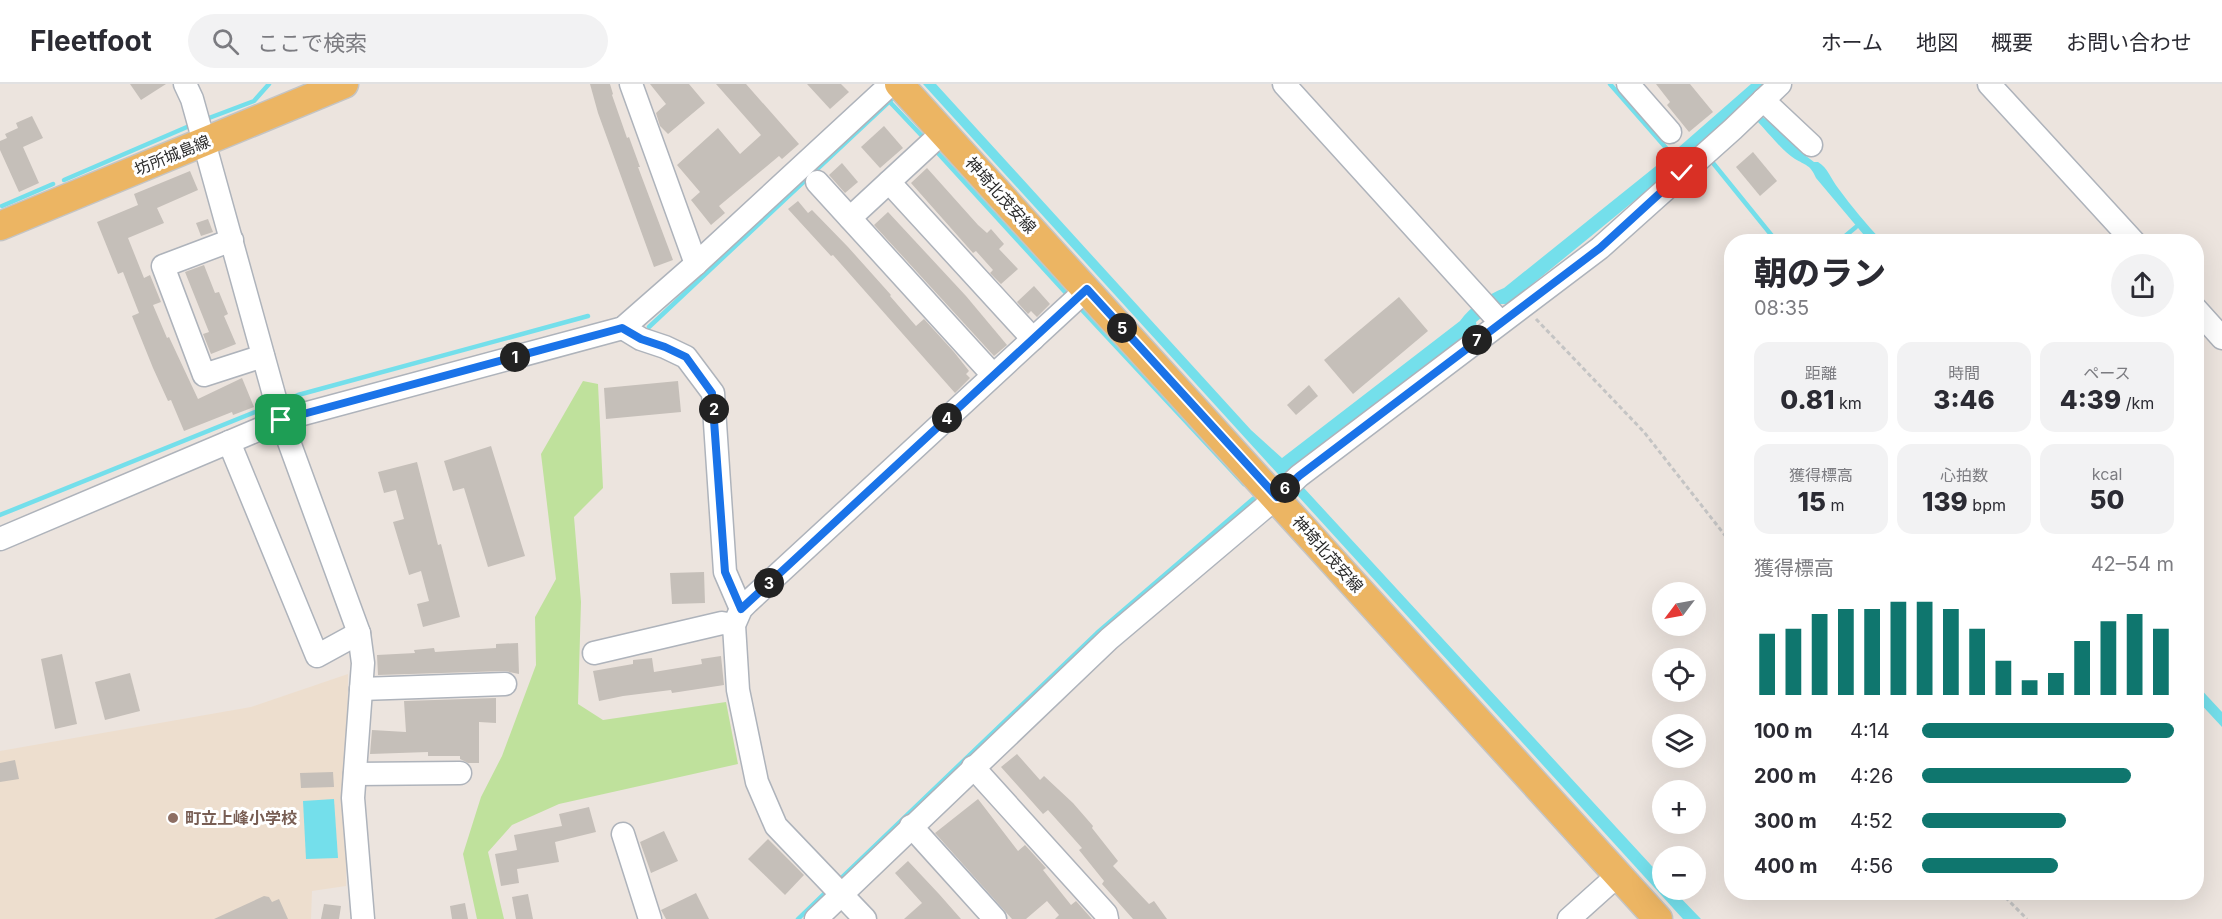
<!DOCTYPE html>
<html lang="ja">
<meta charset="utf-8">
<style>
:root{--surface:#fff;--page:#f2f2f3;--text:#2b2b33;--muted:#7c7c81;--line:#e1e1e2;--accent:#0f766e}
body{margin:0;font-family:Inter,"Noto Sans JP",sans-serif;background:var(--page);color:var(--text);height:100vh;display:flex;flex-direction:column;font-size:22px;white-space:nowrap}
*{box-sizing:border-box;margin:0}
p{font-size:20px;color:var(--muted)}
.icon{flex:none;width:33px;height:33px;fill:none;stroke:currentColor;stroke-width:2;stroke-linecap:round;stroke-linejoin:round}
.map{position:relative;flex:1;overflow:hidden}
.sheet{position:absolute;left:1724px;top:150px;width:480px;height:666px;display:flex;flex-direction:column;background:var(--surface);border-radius:24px;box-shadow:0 6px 24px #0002}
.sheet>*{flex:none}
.needle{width:39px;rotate:238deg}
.fabs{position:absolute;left:1652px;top:498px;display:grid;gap:12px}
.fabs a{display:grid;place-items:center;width:54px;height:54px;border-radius:50%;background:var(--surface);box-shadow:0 6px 24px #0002;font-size:30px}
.pin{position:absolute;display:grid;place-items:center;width:51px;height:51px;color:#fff;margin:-26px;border-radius:12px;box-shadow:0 3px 9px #0006}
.km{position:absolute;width:30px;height:30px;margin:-15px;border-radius:50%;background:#222;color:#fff;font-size:16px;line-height:30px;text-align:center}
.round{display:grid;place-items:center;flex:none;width:63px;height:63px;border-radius:32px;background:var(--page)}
.summary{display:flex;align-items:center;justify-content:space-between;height:102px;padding:0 30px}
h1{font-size:33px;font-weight:800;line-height:45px}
.metrics{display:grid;grid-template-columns:repeat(3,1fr);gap:9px;height:102px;padding:6px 30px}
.metrics div{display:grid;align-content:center;border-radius:15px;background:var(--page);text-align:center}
.metrics b{font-size:26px;font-weight:800}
.metrics small{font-size:16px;font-weight:400}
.metrics p{font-size:16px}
.chart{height:168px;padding:12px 30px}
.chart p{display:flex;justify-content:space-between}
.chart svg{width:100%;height:108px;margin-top:6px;stroke:var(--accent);stroke-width:6}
ul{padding:0 30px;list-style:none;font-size:20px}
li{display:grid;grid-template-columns:96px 72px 1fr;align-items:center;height:45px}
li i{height:15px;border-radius:8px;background:var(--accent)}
header{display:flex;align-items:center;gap:36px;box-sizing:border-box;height:84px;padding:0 30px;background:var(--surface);border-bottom:2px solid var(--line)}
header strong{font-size:28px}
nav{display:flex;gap:33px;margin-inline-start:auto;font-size:21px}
.search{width:420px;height:54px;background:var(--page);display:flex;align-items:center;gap:15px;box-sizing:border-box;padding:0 21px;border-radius:33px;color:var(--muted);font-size:22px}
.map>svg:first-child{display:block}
.education{fill:#eddece}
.green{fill:#bfe19c}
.water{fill:#74dfeb}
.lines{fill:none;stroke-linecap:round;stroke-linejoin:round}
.stream{stroke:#74dfeb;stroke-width:4.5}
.building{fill:#c5bfb9}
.minor-casing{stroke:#aeb3bb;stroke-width:25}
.major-casing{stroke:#c4c4c4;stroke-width:31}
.path{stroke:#c4c4c4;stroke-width:3;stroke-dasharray:4.5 3;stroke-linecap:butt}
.minor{stroke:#fff;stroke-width:22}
.major{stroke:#ecb563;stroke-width:28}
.route-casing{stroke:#fff;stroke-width:12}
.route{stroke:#1a73e8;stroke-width:8}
.education-dot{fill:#8d6e63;stroke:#fff;stroke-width:2}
.labels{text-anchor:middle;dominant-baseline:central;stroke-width:6;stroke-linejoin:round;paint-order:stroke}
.street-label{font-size:16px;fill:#2b2b2b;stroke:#fff}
.education-label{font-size:16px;font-weight:bold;fill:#785e54;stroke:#fff;text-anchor:start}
</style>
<header>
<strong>Fleetfoot</strong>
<div class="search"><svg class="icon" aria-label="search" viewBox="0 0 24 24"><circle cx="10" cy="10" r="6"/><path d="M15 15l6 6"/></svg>ここで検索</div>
<nav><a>ホーム</a><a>地図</a><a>概要</a><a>お問い合わせ</a></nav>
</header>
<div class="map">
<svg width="2222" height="835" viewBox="0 0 2222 835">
<rect width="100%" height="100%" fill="#ece4de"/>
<polygon class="education" points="348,590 346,802 312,807 311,835 0,835 0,667 251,623"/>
<polygon class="green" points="583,297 598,300 603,404 574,433 581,518 578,620 603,636 726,618 738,680 559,720 512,741 488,768 504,835 477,835 463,770 481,713 502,672 536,581 535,533 556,495 541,370"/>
<g class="water">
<path d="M 923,0 L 936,0 L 1251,346 L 1282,374 L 1460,237 C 1471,222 1487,211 1504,204 L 1671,70 L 1751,0 L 1768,0 L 1699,64 L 1508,220 L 1499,220 L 1476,238 L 1477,244 L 1292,391 L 1662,793 L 1662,806 L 1673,806 L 1701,835 L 1683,835 Z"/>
<path d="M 1761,32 L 1777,43 L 1800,62 L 1802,69 L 1814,78 L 1818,78 C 1828,84 1831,95 1838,104 C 1852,123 1866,140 1882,157 L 1869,157 L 1816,94 C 1811,81 1805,81 1795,75 C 1782,67 1767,47 1756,36 Z"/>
<polygon points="2196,600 2222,628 2222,643 2196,615"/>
<polygon points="334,715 338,774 306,775 303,717"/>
</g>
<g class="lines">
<g class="stream">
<polyline points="1610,0 1674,73"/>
<polyline points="888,16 923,53"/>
<polyline points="209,34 254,17 269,0"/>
<polyline points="937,68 1065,208"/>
<polyline points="1713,79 1777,158"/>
<polyline points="64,96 187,43"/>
<polyline points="2,122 53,100"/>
<polyline points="1838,158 1856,143"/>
<polyline points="1082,226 1244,400"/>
<polyline points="649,243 893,14"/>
<polyline points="284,317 298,311 588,232"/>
<polyline points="0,431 270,322"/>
<polyline points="837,798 1097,549 1253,415"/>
<polyline points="798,835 828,806"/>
</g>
</g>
<g class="building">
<polygon points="130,0 166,0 141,16"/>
<polygon points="590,0 610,0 613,10 612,11 627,54 629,53 640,83 638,83 673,176 654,183 598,29"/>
<polygon points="650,0 689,0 705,19 668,50 660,42 656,29 666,20"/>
<polygon points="716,0 746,0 799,60 782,75 779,72 719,122 725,129 711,141 691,116 700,108 677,81 718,44 740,70 761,51"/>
<polygon points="807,0 841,0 849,8 830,25"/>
<polygon points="1656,0 1690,0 1713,28 1689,48 1667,21 1670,18"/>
<polygon points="32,32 43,54 23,63 39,99 19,108 0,66 0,57 7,54 5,50 18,44 16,39"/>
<polygon points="884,42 903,64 880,84 861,63"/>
<polygon points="1753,68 1777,97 1760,112 1736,83"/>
<polygon points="842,79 858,98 845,109 829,91"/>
<polygon points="927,84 978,141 987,149 991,145 1004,160 999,165 1018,185 1001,200 990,189 993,186 976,167 973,169 911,99"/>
<polygon points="190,87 198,106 157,124 164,139 128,154 144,194 150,191 161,218 153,221 167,254 169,253 198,315 242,294 254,323 233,331 232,328 184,347 171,316 168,317 153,284 132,232 139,229 123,188 118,190 97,138 138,121 134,110"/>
<polygon points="798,117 808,129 812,126 848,163 891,211 890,212 916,242 924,235 954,268 969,287 966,290 970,294 955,309 833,171 831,172 788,125"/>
<polygon points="888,128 966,212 1007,261 994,272 874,141"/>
<polygon points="208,135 213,148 201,152 196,139"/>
<polygon points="204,181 215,209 219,208 228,230 224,232 236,260 211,270 203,250 209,248 185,188"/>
<polygon points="1034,202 1050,220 1037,233 1031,227 1028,230 1017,218"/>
<polygon points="1399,213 1428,247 1353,310 1324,276"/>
<polygon points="678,297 681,328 606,335 604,304"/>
<polygon points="1309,301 1318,312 1296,331 1287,321"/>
<polygon points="491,362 525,472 488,483 464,404 453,407 444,377"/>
<polygon points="417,378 438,461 441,460 460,533 423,543 417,520 429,517 421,487 409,491 393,438 404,435 396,406 384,409 378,388"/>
<polygon points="704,488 705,519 672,520 670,489"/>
<polygon points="518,559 519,590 505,587 378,591 377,571 415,569 414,566 434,564 435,568 496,564 496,560"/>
<polygon points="62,570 77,640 55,645 41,575"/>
<polygon points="721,572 724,601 672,609 671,606 623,612 599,617 593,587 633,580 633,576 652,574 654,588 702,580 701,575"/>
<polygon points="130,589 140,627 105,636 95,598"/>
<polygon points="496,614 496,639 479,638 479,679 468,679 460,675 460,672 428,672 428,668 370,670 372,646 406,648 404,617"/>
<polygon points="1017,670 1040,696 1044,692 1073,719 1093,742 1092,744 1118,777 1113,782 1149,820 1154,817 1167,835 1133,835 1102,800 1104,797 1079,766 1082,764 1048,726 1043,730 1001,683"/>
<polygon points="15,676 19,695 0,698 0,679"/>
<polygon points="333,688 334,703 301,704 300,689"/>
<polygon points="978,715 1018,767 1025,761 1046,784 1043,786 1071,821 1076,817 1092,835 1055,835 1059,831 1047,817 1026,835 1012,835 935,749"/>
<polygon points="589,723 596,748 555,758 559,778 517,785 519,799 501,802 495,770 517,766 514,751 562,742 559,730"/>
<polygon points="664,747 678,777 651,789 640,758"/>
<polygon points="768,755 804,791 785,811 748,775"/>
<polygon points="908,777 939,810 961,835 904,835 922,819 895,789"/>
<polygon points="696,809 709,835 666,835 661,826"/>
<polygon points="528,810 533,835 516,835 512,813"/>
<polygon points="264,812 269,813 272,818 279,815 288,835 214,835"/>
<polygon points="465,819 468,835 452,835 450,822"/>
<polygon points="324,820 341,822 339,835 321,835"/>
</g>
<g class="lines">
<g class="minor-casing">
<g id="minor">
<polyline points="185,0 192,15 204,58 281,336 359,549 363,579 353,714 363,835"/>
<polyline points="631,0 696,180"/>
<polyline points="1284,0 1500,238"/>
<polyline points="1628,0 1670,48"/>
<polyline points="1989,0 2134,158"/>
<polyline points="1763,16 1811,61"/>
<polyline points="817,98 993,291"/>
<polyline points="889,98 1033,255"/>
<polyline points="850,134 943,48"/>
<polyline points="232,156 163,182 204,291 263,272"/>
<polyline points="2196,225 2222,254"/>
<polyline points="623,244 641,255 665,263 686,273 713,309 725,488 741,525"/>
<polyline points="229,358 317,572 359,549"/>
<polyline points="0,455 281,336 623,244 696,180 891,0"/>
<polyline points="594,569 722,539 734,541"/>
<polyline points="361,605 505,600"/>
<polyline points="973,683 1106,830 1107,835"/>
<polyline points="355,690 460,689"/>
<polyline points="911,742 995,835"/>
<polyline points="623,750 650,835"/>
<polyline points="816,835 1109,555 1277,413 1299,392 1600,164 1733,45 1780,0"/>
<polyline points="865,835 776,742 757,698 738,606 734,541 741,525 748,518 1087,205"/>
<polyline points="1569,835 1618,791"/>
</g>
</g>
<g class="major-casing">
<g id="major">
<polyline points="899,0 1658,835"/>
<polyline points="0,142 344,0"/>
</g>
</g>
<g class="path">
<polyline points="1536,235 1644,348 1731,459"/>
<polyline points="2000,808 2027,835"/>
</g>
<use href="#minor" class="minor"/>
<use href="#major" class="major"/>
</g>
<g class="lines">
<g class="route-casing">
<polyline id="route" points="281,336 622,244 641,255 665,263 686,273 712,309 725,488 741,525 1087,205 1277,413 1299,392 1600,164 1682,89"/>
</g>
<use href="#route" class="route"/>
</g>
<circle class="education-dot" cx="173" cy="734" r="6"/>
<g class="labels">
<g class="street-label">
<text transform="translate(172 71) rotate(-22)">坊所城島線</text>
<text transform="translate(1001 111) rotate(48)">神埼北茂安線</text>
<text transform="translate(1328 470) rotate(48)">神埼北茂安線</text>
</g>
<g class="education-label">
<text x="185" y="734">町立上峰小学校</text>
</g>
</g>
</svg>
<div class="fabs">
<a><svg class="needle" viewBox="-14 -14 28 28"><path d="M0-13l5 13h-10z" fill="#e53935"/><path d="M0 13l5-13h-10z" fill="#7c7c81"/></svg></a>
<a><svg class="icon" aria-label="locate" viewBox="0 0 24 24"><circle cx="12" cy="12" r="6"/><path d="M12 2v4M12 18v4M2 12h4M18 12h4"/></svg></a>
<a><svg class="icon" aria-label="layers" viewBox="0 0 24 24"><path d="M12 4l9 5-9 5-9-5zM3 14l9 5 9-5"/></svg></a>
<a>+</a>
<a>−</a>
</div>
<div class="pin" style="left:281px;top:336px;background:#1e9e55"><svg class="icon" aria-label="arrive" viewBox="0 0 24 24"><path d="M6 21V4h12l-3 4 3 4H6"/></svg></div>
<div class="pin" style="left:1682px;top:89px;background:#d93025"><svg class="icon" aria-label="check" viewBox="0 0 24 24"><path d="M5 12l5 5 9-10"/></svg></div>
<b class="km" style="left:515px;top:273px">1</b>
<b class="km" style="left:714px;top:325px">2</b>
<b class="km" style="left:769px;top:499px">3</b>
<b class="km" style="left:947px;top:334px">4</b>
<b class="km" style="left:1122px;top:244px">5</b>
<b class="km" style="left:1285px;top:404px">6</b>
<b class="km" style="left:1477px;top:256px">7</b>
<section class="sheet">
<div class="summary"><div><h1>朝のラン</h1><p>08:35</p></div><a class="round"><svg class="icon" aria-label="share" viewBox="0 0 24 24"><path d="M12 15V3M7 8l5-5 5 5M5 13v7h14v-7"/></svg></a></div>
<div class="metrics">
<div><p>距離</p><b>0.81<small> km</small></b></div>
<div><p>時間</p><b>3:46</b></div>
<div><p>ペース</p><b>4:39<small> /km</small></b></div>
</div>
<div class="metrics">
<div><p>獲得標高</p><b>15<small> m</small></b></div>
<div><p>心拍数</p><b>139<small> bpm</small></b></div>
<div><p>kcal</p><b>50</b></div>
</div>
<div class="chart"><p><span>獲得標高</span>42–54 m</p>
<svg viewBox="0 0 160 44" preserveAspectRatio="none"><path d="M5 44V19M15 44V17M25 44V11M35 44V9M45 44V9M55 44V6M65 44V6M75 44V9M85 44V17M95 44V30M105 44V38M115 44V35M125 44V22M135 44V14M145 44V11M155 44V17"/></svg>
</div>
<ul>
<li><b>100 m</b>4:14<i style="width:100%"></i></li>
<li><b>200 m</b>4:26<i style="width:83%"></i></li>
<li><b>300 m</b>4:52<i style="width:57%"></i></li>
<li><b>400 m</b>4:56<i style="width:54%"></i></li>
</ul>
</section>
</div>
